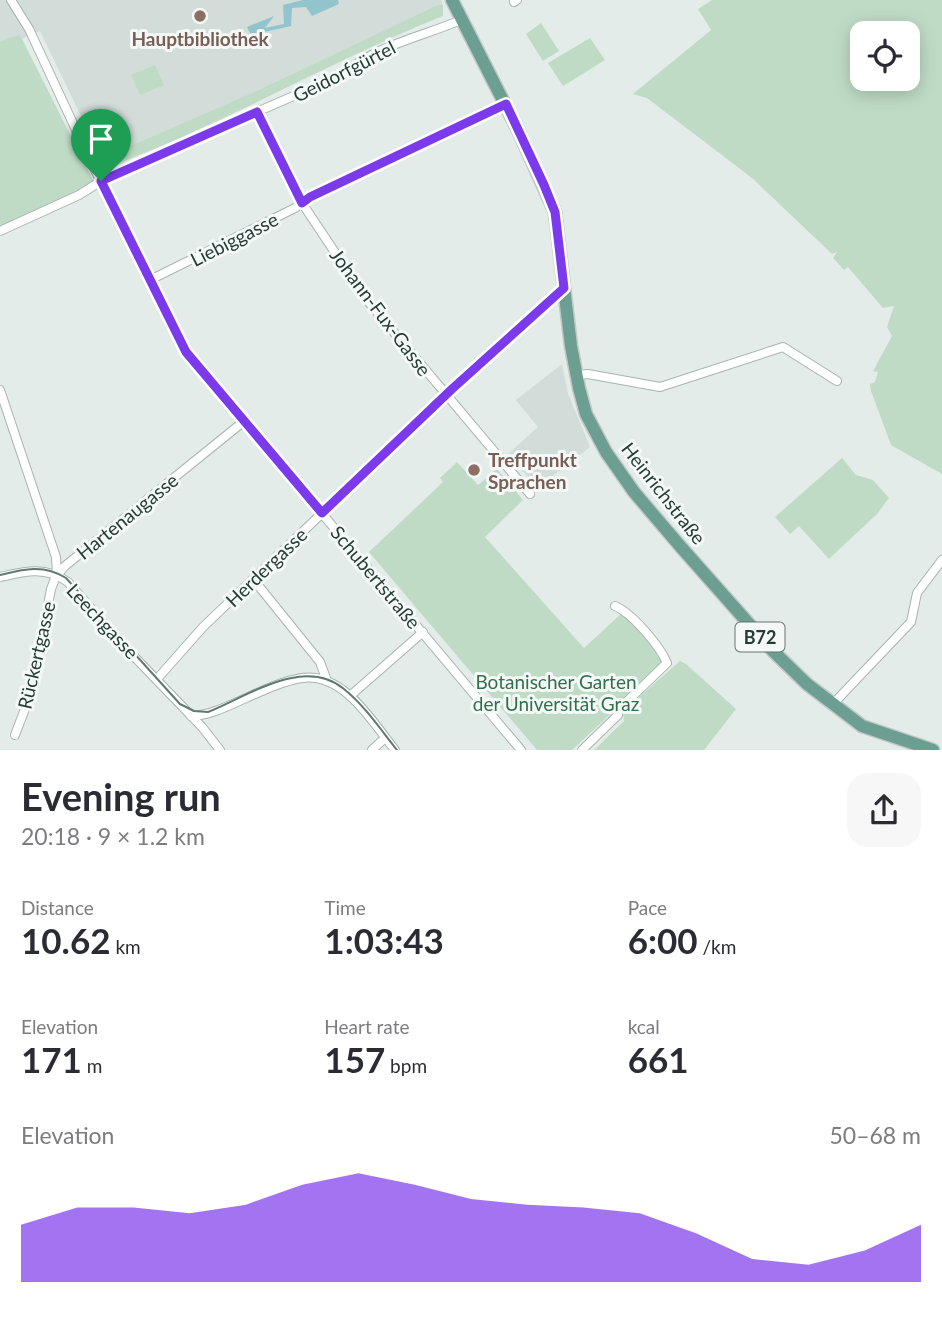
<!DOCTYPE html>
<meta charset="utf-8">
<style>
:root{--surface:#fff;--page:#f7f7f7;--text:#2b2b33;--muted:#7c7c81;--accent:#7c3aed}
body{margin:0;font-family:Lato,sans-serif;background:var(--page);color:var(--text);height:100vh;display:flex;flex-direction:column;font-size:26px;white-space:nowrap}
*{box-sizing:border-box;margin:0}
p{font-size:23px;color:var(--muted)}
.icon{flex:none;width:38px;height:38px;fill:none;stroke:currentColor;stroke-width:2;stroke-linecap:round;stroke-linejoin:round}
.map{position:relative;height:750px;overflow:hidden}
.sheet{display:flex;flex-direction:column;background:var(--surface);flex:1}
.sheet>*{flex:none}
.tools{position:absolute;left:850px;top:21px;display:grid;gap:14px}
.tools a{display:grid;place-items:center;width:70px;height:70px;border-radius:14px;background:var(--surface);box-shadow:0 4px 18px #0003;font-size:35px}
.pin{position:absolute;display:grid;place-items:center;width:60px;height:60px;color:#fff;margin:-72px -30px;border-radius:50% 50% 50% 0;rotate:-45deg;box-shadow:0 0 7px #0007}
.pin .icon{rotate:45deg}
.round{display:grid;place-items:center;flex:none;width:74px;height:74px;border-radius:21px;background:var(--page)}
.overview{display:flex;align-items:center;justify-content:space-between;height:119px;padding:0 21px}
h1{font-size:38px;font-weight:700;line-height:52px}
.figures{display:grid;grid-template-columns:repeat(3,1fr);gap:10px;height:119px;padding:7px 21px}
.figures div{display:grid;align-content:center}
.figures b{font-size:35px;font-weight:700}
.figures small{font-size:19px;font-weight:400}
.figures p{font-size:19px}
.chart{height:196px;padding:14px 21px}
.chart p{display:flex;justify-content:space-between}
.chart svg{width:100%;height:126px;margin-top:7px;fill:var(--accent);opacity:.7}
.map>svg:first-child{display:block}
.built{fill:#d2dcd8}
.green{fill:#bfdbc6;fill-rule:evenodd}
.water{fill:#91c4cd}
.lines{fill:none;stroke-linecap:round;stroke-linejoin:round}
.street-casing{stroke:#a7b4b0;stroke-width:10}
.primary-casing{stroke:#c2c8c7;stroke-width:15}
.street{stroke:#fff;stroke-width:8}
.primary{stroke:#6c9e91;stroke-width:12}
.tram{stroke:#5f7871;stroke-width:2}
.route-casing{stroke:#fff;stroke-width:14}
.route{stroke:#7c3aed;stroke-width:9}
.education-dot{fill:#8d6e63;stroke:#f4f9f7;stroke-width:2.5}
.labels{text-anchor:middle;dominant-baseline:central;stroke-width:6;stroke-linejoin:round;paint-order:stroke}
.shield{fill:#f4f9f7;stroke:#637570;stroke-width:2}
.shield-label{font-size:18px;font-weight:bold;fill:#253c36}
.education-label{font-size:19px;font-weight:bold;fill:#785e54;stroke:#f4f9f7}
.street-label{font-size:19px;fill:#253c36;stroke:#f4f9f7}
.park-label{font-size:19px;fill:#32704a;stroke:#f4f9f7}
</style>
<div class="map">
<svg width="942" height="750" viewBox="0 0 942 750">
<rect width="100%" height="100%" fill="#e4ece9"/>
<g class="built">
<polygon points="0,0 441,0 443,5 105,166 40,31 22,39 20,36 0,41"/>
<polygon points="562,364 568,394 590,447 537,488 508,454 538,427 516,400"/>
</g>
<g class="green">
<path d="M 712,0 L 942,0 L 942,474 L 891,445 L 871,391 L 870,384 L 875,382 L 878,372 L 873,371 L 892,336 L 887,327 L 894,306 L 883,308 L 848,267 L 844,270 L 833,258 L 837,252 L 832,254 L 752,178 L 647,98 L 633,94 L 711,30 L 698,9 ZM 908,33 L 908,79 L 863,79 L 863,33 Z"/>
<path d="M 438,5 L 443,5 L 443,16 C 330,61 223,125 108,167 L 105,166 L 103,158 L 257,91 Z"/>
<polygon points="541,23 559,51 543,61 526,34"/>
<polygon points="20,35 93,180 95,187 0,231 0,41"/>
<polygon points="590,38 605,60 563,86 548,63"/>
<polygon points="155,65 164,85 140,95 131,75"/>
<polygon points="842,458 856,475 873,480 889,498 877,514 829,559 799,526 790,534 775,517"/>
<polygon points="457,462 478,485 497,469 523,500 485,537 584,648 623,612 666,662 572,750 537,750 369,552 443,482 440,478"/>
<polygon points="680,661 686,664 736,709 704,750 594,750 624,721 623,711"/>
</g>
<polygon class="water" points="303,0 338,0 339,4 312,16 306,7 292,8 291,26 251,35 247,27 274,16 265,28 284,24 283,5"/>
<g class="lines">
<g class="street-casing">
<g id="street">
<polyline points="11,0 29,29 90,160 186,352 521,750"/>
<polyline points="514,2 517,0"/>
<polyline points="257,112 302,203 366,299 530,494"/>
<path d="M 0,231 L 79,195 L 109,176 L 342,75 C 376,45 421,37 461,20"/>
<polyline points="150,280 295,208 310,197 506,104"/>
<polyline points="576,375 588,374 660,387 783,347 837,381"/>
<polyline points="0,390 56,557 57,575"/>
<path d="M 0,577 C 26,571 45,566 68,582 L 123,645 L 202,727 L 220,750"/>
<polyline points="253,579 320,662 327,681"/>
<polyline points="157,679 203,627 452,389 564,288"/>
<polyline points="350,696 423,632"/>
<polyline points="832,705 911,622 917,593 942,560"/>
<path d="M 191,716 C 211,715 228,706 246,698 C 264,690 283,681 302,678 C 344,672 373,723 395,750"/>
<polyline points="15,735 31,693 51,589 56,576 65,566 243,422"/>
<polyline points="372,750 385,738"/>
<path d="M 582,750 L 618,715 L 617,711 L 667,663 C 660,646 632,613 615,606"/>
</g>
</g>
<g class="primary-casing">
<polyline id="primary" points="452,0 518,130 555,212 571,346 579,388 586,414 606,452 634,492 680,546 773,651 807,684 862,726 933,750"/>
</g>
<use href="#street" class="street"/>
<use href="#primary" class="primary"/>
<path class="tram" d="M 0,575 C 24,569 44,564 66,578 L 180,704 L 194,711 L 208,712 C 248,696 304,656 344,689 C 365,706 381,730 397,750"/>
</g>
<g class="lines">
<g class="route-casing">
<polygon id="route" points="506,104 544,185 555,212 564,288 452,389 322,513 186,352 101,181 257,112 302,203 310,197"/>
</g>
<use href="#route" class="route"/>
</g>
<g class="education-dot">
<circle cx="200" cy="16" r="7"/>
<circle cx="474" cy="470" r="7"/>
</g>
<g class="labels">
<rect class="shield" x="735.5" y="622.5" width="49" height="29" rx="5"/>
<g class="shield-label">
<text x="760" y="637">B72</text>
</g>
<g class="education-label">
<text x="200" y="38">Hauptbibliothek</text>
<text x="488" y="459" text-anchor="start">Treffpunkt<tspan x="488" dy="22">Sprachen</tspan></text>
</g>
<g class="street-label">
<text transform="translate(344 71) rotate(-27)">Geidorfgürtel</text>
<text transform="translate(234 239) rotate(-27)">Liebiggasse</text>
<text transform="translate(381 312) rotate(53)">Johann-Fux-Gasse</text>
<text transform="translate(664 493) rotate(52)">Heinrichstraße</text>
<text transform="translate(127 516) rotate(-39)">Hartenaugasse</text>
<text transform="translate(266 567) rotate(-44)">Herdergasse</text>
<text transform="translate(376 577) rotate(50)">Schubertstraße</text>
<text transform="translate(103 621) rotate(47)">Leechgasse</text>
<text transform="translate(36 655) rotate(-77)">Rückertgasse</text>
</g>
<g class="park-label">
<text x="556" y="681">Botanischer Garten<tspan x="556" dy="22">der Universität Graz</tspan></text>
</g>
</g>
</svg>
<div class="tools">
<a><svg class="icon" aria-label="locate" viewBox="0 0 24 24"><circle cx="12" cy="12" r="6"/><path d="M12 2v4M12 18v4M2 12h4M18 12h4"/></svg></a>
</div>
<div class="pin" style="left:101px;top:181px;background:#1e9e55"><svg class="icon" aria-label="arrive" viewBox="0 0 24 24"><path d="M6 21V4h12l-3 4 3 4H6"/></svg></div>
</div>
<section class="sheet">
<div class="overview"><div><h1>Evening run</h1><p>20:18 · 9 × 1.2 km</p></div><a class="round"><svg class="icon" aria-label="share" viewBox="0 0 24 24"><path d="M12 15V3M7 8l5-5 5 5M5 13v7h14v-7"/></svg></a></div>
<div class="figures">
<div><p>Distance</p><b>10.62<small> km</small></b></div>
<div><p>Time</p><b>1:03:43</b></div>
<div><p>Pace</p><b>6:00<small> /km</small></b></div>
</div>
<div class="figures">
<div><p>Elevation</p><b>171<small> m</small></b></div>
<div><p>Heart rate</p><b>157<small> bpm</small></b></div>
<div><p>kcal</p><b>661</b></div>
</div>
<div class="chart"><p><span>Elevation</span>50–68 m</p>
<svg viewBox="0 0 160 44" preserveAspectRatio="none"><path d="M0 44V24L10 18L20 18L30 20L40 17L50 10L60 6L70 10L80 15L90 17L100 18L110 20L120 27L130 36L140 38L150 33L160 24V44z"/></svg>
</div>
</section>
